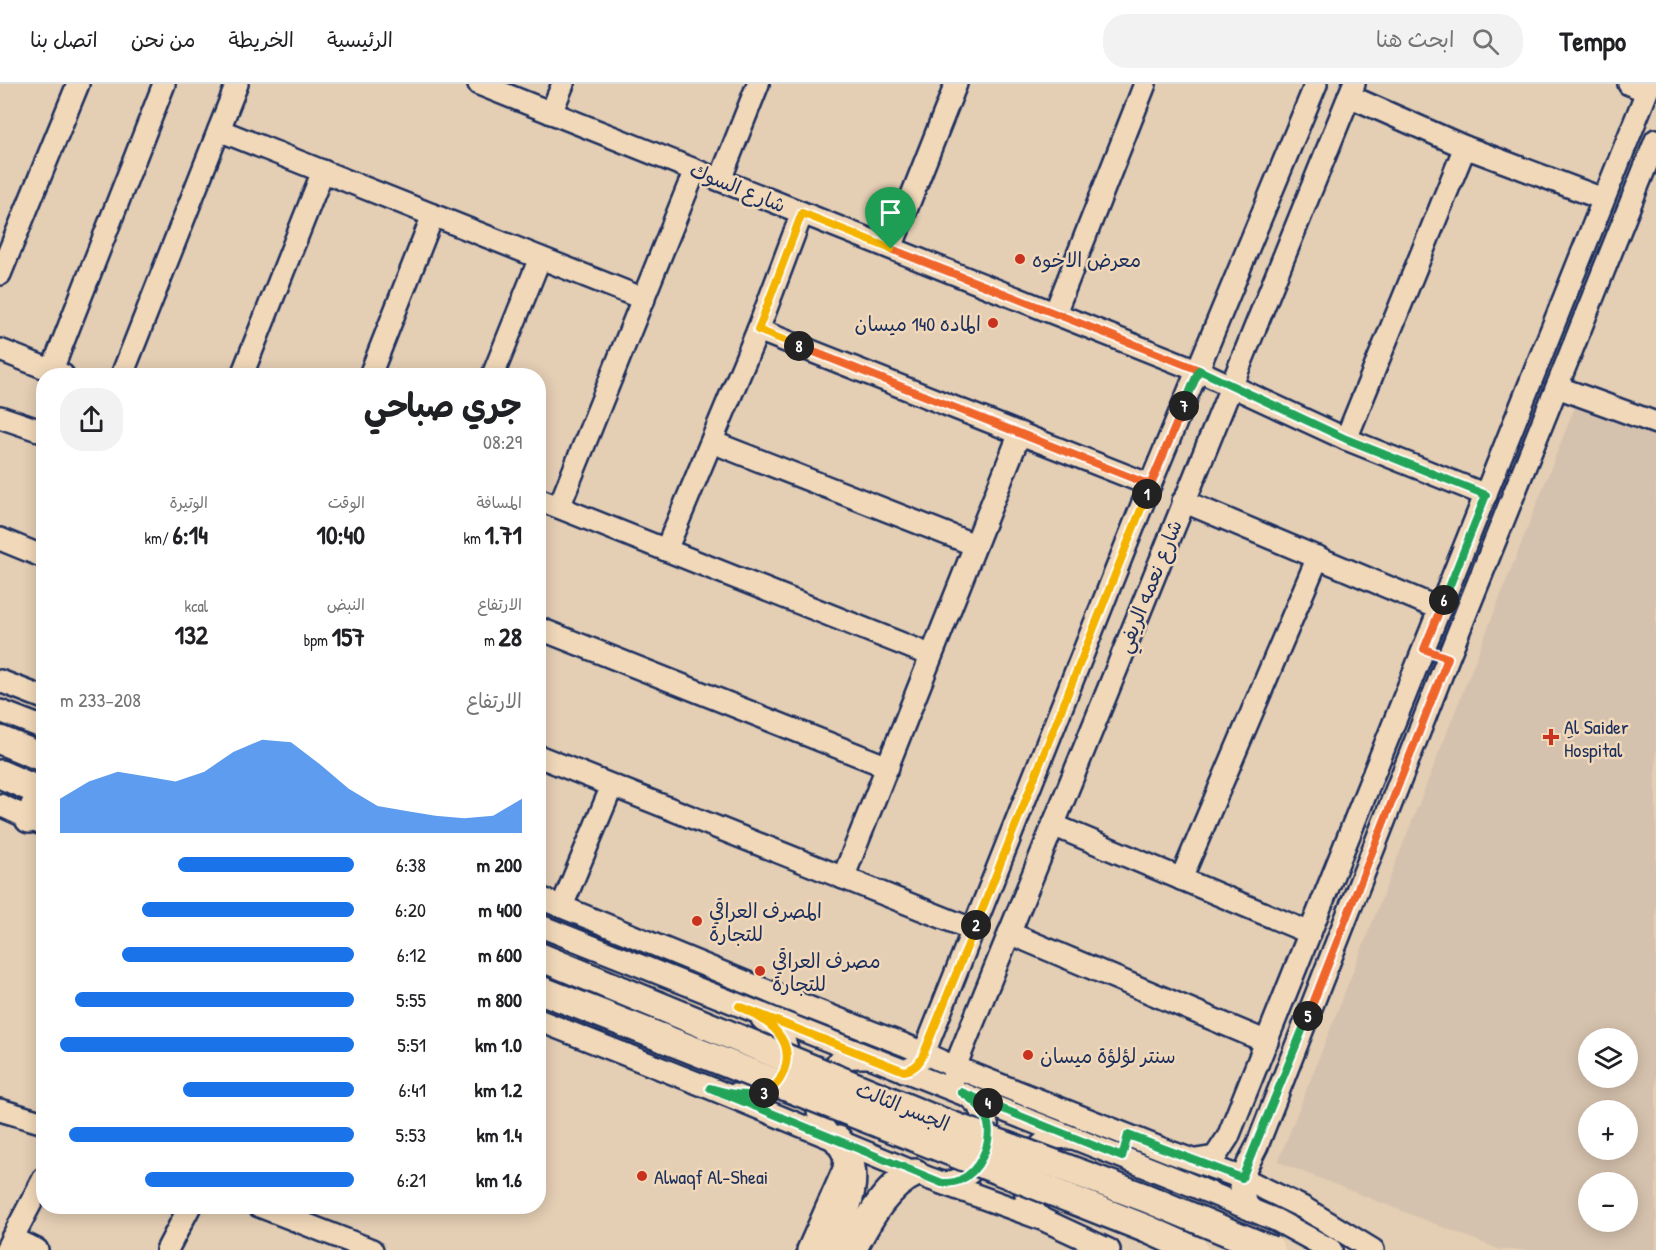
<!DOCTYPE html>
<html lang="ar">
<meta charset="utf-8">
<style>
:root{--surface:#fff;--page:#f2f2f2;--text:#202124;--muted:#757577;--line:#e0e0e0;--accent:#1a73e8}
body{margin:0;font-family:"Patrick Hand","Playpen Sans Arabic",sans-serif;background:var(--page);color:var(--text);direction:rtl;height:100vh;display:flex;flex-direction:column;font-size:22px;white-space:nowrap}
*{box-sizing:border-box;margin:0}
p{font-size:20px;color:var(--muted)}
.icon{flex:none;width:33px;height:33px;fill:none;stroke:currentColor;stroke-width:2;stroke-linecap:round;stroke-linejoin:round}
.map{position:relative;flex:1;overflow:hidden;direction:ltr}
.panel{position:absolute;left:36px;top:284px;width:510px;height:846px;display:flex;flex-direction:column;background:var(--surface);border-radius:24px;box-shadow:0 3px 15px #0003;direction:rtl}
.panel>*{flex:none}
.controls{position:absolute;left:1578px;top:944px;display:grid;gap:12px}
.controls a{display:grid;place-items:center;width:60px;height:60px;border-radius:50%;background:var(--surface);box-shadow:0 3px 15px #0003;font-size:30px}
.pin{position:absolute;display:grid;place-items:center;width:51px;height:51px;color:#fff;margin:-62px -26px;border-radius:50% 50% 50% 0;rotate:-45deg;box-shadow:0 0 6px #0007}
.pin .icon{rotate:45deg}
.km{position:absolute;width:30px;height:30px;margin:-15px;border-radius:50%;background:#222;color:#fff;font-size:16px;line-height:30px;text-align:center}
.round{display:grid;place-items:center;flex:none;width:63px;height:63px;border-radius:24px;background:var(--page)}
.overview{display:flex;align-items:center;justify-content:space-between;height:102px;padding:0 24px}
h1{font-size:33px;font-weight:700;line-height:45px}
.figures{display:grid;grid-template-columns:repeat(3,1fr);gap:9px;height:102px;padding:6px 24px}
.figures div{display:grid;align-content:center}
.figures b{font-size:26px;font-weight:700}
.figures small{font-size:16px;font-weight:400}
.figures p{font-size:16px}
.chart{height:168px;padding:12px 24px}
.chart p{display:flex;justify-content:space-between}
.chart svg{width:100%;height:108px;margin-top:6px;fill:var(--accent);opacity:.7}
ul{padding:0 24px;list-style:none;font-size:20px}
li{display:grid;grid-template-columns:96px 72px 1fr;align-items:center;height:45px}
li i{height:15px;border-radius:8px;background:var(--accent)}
header{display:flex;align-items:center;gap:36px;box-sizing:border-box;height:84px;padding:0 30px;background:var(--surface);border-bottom:2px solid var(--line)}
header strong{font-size:28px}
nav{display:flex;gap:33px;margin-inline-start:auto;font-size:21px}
.search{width:420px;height:54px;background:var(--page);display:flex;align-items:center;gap:15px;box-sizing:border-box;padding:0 21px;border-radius:24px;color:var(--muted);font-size:22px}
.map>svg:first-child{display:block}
.built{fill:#d5c2ae;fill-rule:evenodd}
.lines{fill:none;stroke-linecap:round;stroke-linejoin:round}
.minor-casing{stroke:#1b2f5e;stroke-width:26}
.major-casing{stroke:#1b2f5e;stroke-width:32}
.minor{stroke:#f1d8b9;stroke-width:21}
.major{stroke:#f1d8b9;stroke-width:27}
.major-bridge-casing{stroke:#1b2f5e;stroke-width:32;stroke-linecap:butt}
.major-bridge{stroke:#f1d8b9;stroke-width:27}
.split-1-casing{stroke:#fff;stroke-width:12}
.split-2-casing{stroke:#fff;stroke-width:12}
.split-3-casing{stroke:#fff;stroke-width:12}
.split-4-casing{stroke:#fff;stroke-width:12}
.split-5-casing{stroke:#fff;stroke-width:12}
.split-6-casing{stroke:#fff;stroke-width:12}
.split-7-casing{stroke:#fff;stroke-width:12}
.split-8-casing{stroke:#fff;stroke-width:12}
.split-9-casing{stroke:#fff;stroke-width:12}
.split-1{stroke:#f0652b;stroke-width:8}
.split-2{stroke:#f5b400;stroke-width:8}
.split-3{stroke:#f5b400;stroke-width:8}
.split-4{stroke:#22a559;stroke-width:8}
.split-5{stroke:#22a559;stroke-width:8}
.split-6{stroke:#f0652b;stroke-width:8}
.split-7{stroke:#22a559;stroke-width:8}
.split-8{stroke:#f0652b;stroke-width:8}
.split-9{stroke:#f5b400;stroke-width:8}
.poi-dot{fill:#c8321e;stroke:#f1d8b9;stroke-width:2}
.labels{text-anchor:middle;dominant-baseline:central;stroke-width:5;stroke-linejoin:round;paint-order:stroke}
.street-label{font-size:20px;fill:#1b2f5e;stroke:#f1d8b9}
.poi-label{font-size:20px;fill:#1b2f5e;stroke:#f1d8b9;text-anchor:start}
</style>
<header>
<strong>Tempo</strong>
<div class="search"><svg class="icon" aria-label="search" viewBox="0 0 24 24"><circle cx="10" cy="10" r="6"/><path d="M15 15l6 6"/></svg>ابحث هنا</div>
<nav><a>الرئيسية</a><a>الخريطة</a><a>من نحن</a><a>اتصل بنا</a></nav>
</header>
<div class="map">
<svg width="1656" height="1166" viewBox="0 0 1656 1166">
<rect width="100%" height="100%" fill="#e4ceb4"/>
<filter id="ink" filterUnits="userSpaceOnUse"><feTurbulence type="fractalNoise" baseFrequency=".0167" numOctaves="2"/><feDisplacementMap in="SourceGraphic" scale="12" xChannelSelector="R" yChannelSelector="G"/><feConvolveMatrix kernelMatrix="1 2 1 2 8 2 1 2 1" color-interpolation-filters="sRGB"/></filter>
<g filter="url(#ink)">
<path class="built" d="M 1576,320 L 1656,352 L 1656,1166 L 1501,1166 L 1278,1078 ZM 1588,954 L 1628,954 L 1628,993 L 1588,993 ZM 1588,1026 L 1628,1026 L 1628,1065 L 1588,1065 ZM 1588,1098 L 1628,1098 L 1628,1137 L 1588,1137 Z"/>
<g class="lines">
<g class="minor-casing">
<g id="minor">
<polyline points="479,0 1199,287 1346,355 1486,411"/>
<polyline points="1629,0 1647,7"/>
<polyline points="1349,12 1465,63 1603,115"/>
<polyline points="551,29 563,0"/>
<polyline points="219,46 644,215"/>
<polyline points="720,96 758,0"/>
<polyline points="891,164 956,0"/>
<polyline points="0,190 78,0"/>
<polyline points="1055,229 1145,0"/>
<polyline points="758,246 1150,401"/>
<polyline points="0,266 63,291"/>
<polyline points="52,286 164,0"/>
<polyline points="122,291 237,0"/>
<polyline points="242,291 323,87"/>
<polyline points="370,291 433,131"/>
<polyline points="493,291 540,174"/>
<polyline points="1557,303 1656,339"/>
<polyline points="0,333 44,348"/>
<polyline points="1346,355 1465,63"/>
<polyline points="712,358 975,461"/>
<polyline points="538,415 930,571"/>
<polyline points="1183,417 1440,525"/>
<polyline points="559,423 695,86"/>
<polyline points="0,455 44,473"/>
<polyline points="666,466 758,246 802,129"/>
<polyline points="538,544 888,683"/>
<polyline points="0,597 44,614"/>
<polyline points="0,627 44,644"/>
<polyline points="538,672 974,846"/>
<polyline points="0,721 44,741"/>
<polyline points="1053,741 1310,849"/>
<polyline points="843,794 1020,349"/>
<polyline points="1181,795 1318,473"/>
<polyline points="538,813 782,913 905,961 955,983 1170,1068 1242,1094 1304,1124 1373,1166"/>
<polyline points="562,822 612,702"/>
<polyline points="538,841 1184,1098 1276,1136 1331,1166"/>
<polyline points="1009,849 1267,958"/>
<polyline points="538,936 710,1004 928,1094 1042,1135 1109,1166"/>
<polyline points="904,987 916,982 924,969 1150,401 1316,0"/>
<polyline points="954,1005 952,999 955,983 1354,0"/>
<path d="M 733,1011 C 758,1013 778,1008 786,982 C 788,976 788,965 785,959 C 779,949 771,942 762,935"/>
<polyline points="0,1026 44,1039"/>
<path d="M 832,1054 C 808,1032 815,990 844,975 C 851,972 860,973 867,973"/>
<polyline points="1196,1076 1215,1073 1228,1053 1650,0"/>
<path d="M 942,1099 C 985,1098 1006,1040 969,1013"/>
<polyline points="259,1122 372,1166"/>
<path d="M 1252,1126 C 1230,1105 1246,1085 1257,1062 L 1448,574 L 1656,56"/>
<path d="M 1042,1135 C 1023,1120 1021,1098 1031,1077 C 1035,1070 1038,1062 1045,1058 C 1053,1053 1063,1053 1072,1054"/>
<polyline points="12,1154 37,1166"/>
<polyline points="6,1166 44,1094"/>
<polyline points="167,1166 190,1122"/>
<polyline points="808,1166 844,1085 845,1073"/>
</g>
</g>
<g class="major-casing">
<g id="major">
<polyline points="0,656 44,674"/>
<polyline points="0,690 44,709"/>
<polyline points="29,735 41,708"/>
<path d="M 827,1166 C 844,1131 867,1091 838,1056"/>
<path d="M 852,1166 C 867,1139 885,1102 915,1089"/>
</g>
</g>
<use href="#minor" class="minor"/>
<use href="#major" class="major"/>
<g class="major-bridge-casing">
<g id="major-bridge">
<polyline points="538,872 929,1033 1146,1114 1271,1166"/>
<polyline points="538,905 1147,1145 1194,1166"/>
</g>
</g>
<use href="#major-bridge" class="major-bridge"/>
</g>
</g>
<g class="lines" filter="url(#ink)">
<g class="split-1-casing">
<polyline id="split-1" points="891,165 1199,286 1147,410"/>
</g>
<g class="split-2-casing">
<polyline id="split-2" points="976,841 1147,410"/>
</g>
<g class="split-3-casing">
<path id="split-3" d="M 764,1009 C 772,1006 780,998 783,989 C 798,954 766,936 739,922 L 904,987 C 915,985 920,979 924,969 L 976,841"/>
</g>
<g class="split-4-casing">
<path id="split-4" d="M 764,1009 C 744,1014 729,1009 710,1004 L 942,1099 C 948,1099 954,1099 960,1096 C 979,1088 992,1060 988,1040 C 985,1025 973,1016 961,1008 L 988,1019"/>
</g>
<g class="split-5-casing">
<polyline id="split-5" points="988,1019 1122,1073 1128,1051 1242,1094 1308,932"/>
</g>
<g class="split-6-casing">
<polyline id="split-6" points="1308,932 1448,574 1424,565 1444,516"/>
</g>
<g class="split-7-casing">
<polyline id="split-7" points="1184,322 1199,286 1346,355 1486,411 1444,516"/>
</g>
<g class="split-8-casing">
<polyline id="split-8" points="799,262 1150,401 1184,322"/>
</g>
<g class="split-9-casing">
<polyline id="split-9" points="799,262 758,246 802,129 891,165"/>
</g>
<use href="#split-1" class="split-1"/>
<use href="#split-2" class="split-2"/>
<use href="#split-3" class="split-3"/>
<use href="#split-4" class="split-4"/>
<use href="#split-5" class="split-5"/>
<use href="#split-6" class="split-6"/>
<use href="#split-7" class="split-7"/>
<use href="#split-8" class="split-8"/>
<use href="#split-9" class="split-9"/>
</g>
<g class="poi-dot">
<circle cx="1020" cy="175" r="6"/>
<circle cx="993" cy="239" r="6"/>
<path d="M1548 644h6v6h6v6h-6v6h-6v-6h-6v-6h6z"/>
<circle cx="697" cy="837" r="6"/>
<circle cx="760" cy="887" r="6"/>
<circle cx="1028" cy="971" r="6"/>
<circle cx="642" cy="1092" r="6"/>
</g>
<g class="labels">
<g class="street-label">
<text transform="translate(738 103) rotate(22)">شارع السوك</text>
<text transform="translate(1149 502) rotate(-68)">شارع نعمه الريفي</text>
<text transform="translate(903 1022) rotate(22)">الجسر الثالث</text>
</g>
<g class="poi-label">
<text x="1032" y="175">معرض الاخوه</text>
<text x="981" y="239" text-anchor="end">الماده 140 ميسان</text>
<text x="1564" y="642">ِAl Saider<tspan x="1564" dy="23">Hospital</tspan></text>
<text x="709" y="826">المصرف العراقي<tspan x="709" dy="23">للتجارة</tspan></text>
<text x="772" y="876">مصرف العراقي<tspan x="772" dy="23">للتجارة</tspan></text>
<text x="1040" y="971">سنتر لؤلؤة ميسان</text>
<text x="654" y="1092">Alwaqf Al-Sheai</text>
</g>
</g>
</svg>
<div class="controls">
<a><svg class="icon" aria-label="layers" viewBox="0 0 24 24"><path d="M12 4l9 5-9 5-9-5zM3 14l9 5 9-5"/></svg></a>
<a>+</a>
<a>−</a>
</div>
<div class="pin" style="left:891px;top:165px;background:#1e9e55"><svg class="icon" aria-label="arrive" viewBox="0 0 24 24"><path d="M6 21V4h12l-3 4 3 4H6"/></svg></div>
<b class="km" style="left:1147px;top:410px">1</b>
<b class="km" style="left:976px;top:841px">2</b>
<b class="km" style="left:764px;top:1009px">3</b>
<b class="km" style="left:988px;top:1019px">4</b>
<b class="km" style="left:1308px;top:932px">5</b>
<b class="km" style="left:1444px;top:516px">6</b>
<b class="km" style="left:1184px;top:322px">7</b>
<b class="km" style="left:799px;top:262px">8</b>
<section class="panel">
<div class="overview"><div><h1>جري صباحي</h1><p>08:29</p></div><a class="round"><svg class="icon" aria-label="share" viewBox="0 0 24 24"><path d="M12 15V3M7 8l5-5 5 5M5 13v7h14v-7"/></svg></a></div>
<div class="figures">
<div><p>المسافة</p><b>1.71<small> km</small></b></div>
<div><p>الوقت</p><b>10:40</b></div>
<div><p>الوتيرة</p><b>6:14<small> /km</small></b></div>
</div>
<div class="figures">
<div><p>الارتفاع</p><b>28<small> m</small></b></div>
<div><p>النبض</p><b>157<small> bpm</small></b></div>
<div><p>kcal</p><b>132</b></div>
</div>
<div class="chart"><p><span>الارتفاع</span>208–233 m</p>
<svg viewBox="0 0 160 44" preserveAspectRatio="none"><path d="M0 44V30L10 23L20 19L30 21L40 23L50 19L60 11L70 6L80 7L90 16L100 26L110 33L120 35L130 37L140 38L150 37L160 30V44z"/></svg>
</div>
<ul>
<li><b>200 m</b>6:38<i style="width:60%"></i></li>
<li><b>400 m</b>6:20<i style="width:72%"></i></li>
<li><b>600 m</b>6:12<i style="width:79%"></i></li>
<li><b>800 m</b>5:55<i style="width:95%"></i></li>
<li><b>1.0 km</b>5:51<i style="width:100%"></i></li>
<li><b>1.2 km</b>6:41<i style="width:58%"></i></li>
<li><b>1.4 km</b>5:53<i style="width:97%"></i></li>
<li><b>1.6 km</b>6:21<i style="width:71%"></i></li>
</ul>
</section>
</div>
